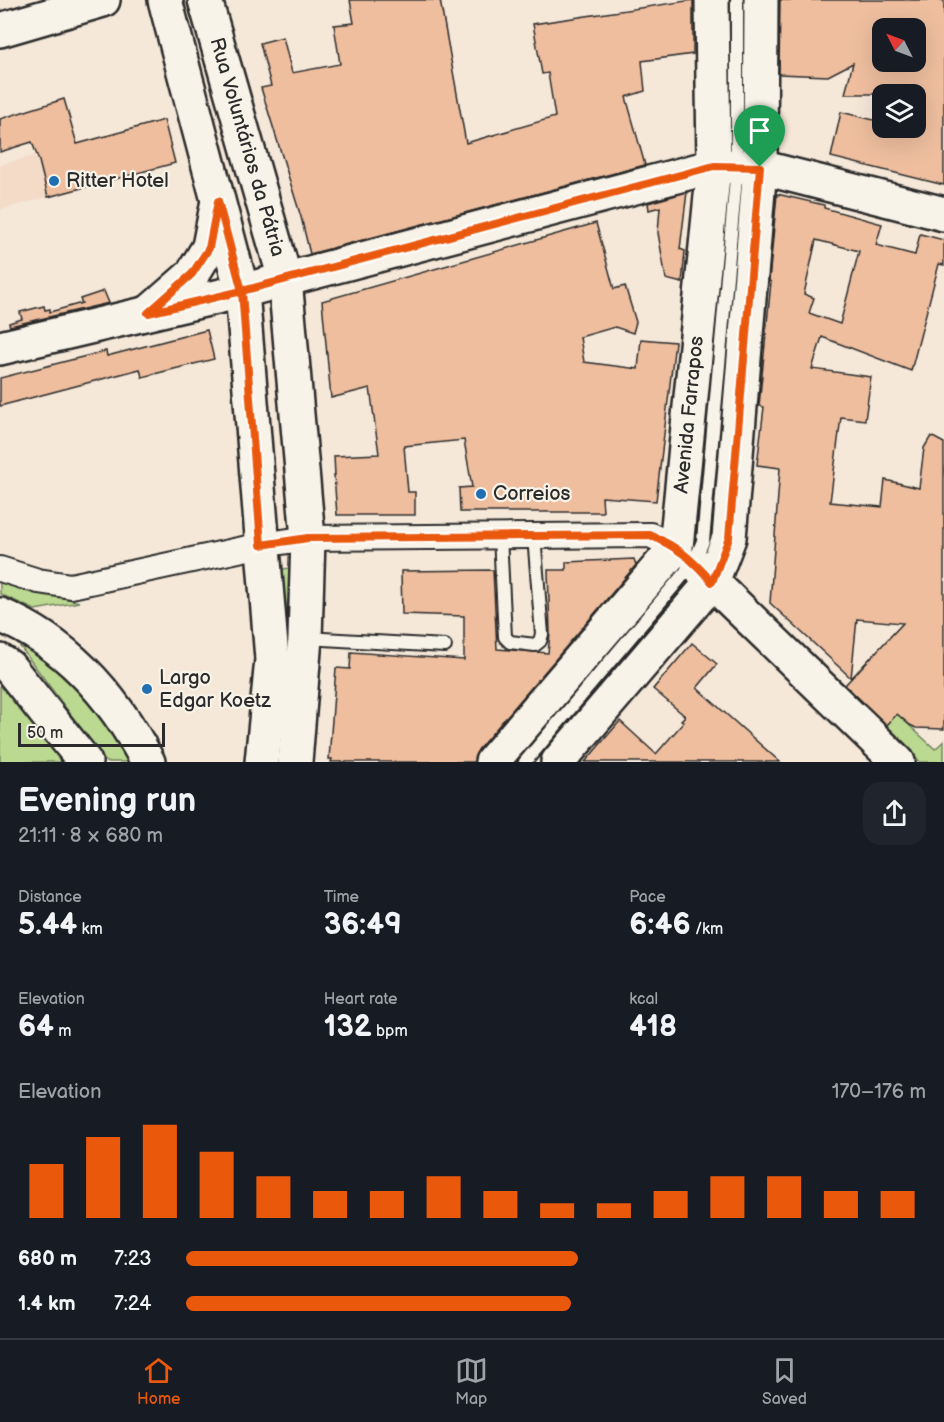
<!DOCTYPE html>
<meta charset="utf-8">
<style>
:root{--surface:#171b24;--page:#20242c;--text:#f1f3f6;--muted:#9ea1a6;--line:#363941;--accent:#ea580c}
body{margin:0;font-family:"Balsamiq Sans",sans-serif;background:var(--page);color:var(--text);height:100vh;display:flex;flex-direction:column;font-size:22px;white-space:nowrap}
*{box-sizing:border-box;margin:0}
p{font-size:20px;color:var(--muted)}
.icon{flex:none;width:33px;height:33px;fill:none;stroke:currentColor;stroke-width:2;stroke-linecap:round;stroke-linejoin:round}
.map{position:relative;height:762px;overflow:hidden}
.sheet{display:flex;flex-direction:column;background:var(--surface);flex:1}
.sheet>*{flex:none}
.needle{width:39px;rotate:312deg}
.tools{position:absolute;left:872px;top:18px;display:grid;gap:12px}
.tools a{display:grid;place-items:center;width:54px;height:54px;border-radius:12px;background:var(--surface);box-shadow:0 6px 24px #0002;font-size:30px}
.scale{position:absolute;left:18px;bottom:15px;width:147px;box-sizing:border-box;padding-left:6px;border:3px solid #2b2b2b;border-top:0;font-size:16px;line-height:21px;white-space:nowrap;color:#2b2b2b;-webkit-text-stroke:4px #f7f3e8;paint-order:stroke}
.pin{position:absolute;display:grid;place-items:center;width:51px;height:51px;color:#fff;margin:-62px -26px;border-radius:50% 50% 50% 0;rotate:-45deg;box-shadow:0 0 6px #0007}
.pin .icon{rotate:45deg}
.round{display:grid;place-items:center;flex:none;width:63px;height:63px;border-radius:18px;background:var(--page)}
.summary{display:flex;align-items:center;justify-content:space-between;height:102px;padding:0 18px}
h1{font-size:33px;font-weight:700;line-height:45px}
.metrics{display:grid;grid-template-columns:repeat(3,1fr);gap:9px;height:102px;padding:6px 18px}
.metrics div{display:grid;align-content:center}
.metrics b{font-size:30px;font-weight:700}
.metrics small{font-size:16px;font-weight:400}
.metrics p{font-size:16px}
.chart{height:168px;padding:12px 18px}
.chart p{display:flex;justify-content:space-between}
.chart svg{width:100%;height:108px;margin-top:6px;stroke:var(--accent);stroke-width:6}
ul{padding:0 18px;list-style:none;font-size:20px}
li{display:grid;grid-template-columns:96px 72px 1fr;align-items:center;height:45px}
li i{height:15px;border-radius:8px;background:var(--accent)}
.tab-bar{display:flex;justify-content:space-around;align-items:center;height:84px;border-top:2px solid var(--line);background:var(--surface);font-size:16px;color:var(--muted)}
.tab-bar a{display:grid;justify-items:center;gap:3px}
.tab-bar .selected{color:var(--accent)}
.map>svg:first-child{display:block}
.built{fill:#f3dbc8}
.green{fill:#bbd991;stroke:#73825e;stroke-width:1.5}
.building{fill:#eebe9f;stroke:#2b2b2b;stroke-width:1.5;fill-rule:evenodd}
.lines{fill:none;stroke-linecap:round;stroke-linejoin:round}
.lane-casing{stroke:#2b2b2b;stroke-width:16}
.street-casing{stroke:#2b2b2b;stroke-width:28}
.secondary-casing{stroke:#2b2b2b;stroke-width:38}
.primary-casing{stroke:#2b2b2b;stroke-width:38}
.lane{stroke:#f7f3e8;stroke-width:12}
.street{stroke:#f7f3e8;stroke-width:24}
.secondary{stroke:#f7f3e8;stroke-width:33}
.primary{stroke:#f7f3e8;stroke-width:33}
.route-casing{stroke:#fff;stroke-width:12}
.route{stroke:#ea580c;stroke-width:8}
.poi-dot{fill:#1f6fb2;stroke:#f7f3e8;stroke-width:2}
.labels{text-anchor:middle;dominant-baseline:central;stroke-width:4.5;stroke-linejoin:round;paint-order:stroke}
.street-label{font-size:20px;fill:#2b2b2b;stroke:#f7f3e8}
.poi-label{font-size:20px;fill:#2b2b2b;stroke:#f7f3e8;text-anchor:start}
</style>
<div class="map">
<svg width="944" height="762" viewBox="0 0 944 762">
<rect width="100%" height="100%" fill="#f5e8d9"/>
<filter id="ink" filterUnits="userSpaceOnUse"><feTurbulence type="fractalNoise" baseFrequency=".0167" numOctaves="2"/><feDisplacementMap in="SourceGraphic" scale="12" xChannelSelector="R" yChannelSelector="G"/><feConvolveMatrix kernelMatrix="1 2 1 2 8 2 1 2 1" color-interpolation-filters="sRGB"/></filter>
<g filter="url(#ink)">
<polygon class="built" points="164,120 175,163 0,210 0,165"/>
<g class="green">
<polygon points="303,565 288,650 279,570"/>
<polygon points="0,580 79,602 35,610 0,594"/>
<polygon points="16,641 51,659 85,690 137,762 106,762"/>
<polygon points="0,677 67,762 0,762"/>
<polygon points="897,714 935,749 944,741 944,762 920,762 884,728"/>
</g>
<g class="building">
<polygon points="350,0 440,0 466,143 555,117 548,73 542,74 533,24 693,0 693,54 642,61 645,91 626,97 645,165 310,254 301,217 261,88 271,86 260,43 283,37 292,73 340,64 334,25 354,23"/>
<path d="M 780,0 L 944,0 L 944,185 L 831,157 L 841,112 L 882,122 L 882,128 L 915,128 L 915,94 L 845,94 L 853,63 L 828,76 L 779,74 ZM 882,28 L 915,28 L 915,62 L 882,62 Z"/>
<polygon points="64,99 77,144 164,120 175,163 48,197 39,161 32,142 0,152 0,119"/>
<polygon points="687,192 680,249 685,251 682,283 666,279 658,233 660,207 649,210 648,203"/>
<path d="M 777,194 L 824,205 L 824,208 L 882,224 L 876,245 L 915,255 L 920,234 L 944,240 L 944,265 L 939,264 L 911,371 L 822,337 L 812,369 L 871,377 L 865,420 L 841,417 L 830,502 L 882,507 L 885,480 L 919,488 L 924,448 L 931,436 L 944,443 L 944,729 L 916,728 L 910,725 L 897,714 L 887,725 L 845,685 L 903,623 L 857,619 L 851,678 L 770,603 L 780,468 L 757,465 L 764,407 L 759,406 L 771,282 L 769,281 ZM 816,240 L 859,251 L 840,324 L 809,313 L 814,298 L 804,294 Z"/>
<polygon points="596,223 614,289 625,286 636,322 633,333 615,327 580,337 584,362 638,369 641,339 675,342 656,501 602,497 603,512 460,512 459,488 472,487 464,440 404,446 408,492 415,492 415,515 337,515 334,475 335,475 334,456 379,454 370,388 331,398 322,301"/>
<polygon points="104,291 109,303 10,326 9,323 22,319 20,312 44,306 45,310 50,309 50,312 82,303 80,299"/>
<polygon points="207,330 214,359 142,377 140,369 0,406 0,378 106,351 107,356"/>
<polygon points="634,559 636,565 478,750 474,762 331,762 332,759 329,759 336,668 350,669 351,652 464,660 464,616 402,614 401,571 493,570 497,649 548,653 550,633 548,570 566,570 566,562"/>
<polygon points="692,643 717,664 697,688 780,762 585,762 620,721 656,754 684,722 681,720 685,716 653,689"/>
</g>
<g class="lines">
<g class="lane-casing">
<g id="lane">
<polyline points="500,536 505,637 510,642 535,645 540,641 542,634 534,536"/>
<polyline points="306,638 445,646"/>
<polyline points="525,762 694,562 703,541 737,167 737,0"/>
</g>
</g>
<g class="street-casing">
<polyline id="street" points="0,569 38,581 71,586 262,545 308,538 650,535 676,547"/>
</g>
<g class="secondary-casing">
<g id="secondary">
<polyline points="165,0 242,291 272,659 262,762"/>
<path id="s1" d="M 205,0 L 285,279 L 308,538 L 305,638 L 295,762"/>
<polyline points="0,30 103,0"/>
<polyline points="152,310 192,275 209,247 217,206"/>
<polyline points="0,348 242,291 714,166 760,167 944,214"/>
<polyline points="698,566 712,582 898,762"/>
<polyline points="0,661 9,667 85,762"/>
<path id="s2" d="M 492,762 L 676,547 L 714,166 L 712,0"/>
<polyline points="558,762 712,582 729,538 760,167 761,0"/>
</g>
</g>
<g class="primary-casing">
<path id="primary" d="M 0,615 C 67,643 115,698 148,762"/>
</g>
<use href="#lane" class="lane"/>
<use href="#street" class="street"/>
<use href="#secondary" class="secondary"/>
<use href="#primary" class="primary"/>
</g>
</g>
<g class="lines" filter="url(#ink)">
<g class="route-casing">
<path id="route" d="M 760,167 L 714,166 L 242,291 L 218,201 L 209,248 L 192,274 L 148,313 L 242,291 L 261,545 L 308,538 L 650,535 C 679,548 691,558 712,582 L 729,538 L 760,167"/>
</g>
<use href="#route" class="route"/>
</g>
<g class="poi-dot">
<circle cx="54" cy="181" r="6"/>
<circle cx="481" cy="494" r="6"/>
<circle cx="147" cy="689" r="6"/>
</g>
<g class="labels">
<g class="street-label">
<text stroke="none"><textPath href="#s1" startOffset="153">Rua Voluntários da Pátria</textPath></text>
<text stroke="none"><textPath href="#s2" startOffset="416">Avenida Farrapos</textPath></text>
</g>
<g class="poi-label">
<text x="66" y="181">Ritter Hotel</text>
<text x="493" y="494">Correios</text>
<text x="159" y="678">Largo<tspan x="159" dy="23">Edgar Koetz</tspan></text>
</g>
</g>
</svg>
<div class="tools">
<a><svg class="needle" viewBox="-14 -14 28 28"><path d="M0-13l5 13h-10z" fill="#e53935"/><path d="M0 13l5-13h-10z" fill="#9ea1a6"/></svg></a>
<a><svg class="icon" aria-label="layers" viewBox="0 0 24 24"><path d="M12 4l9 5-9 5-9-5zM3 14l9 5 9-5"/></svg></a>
</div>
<div class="scale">50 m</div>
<div class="pin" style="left:760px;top:167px;background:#1e9e55"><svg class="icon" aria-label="arrive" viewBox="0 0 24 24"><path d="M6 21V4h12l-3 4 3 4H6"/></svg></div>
</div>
<section class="sheet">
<div class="summary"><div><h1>Evening run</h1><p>21:11 · 8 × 680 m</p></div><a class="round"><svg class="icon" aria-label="share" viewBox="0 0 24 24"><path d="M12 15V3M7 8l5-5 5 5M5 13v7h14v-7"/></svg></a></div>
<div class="metrics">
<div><p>Distance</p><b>5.44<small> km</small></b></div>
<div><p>Time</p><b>36:49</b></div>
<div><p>Pace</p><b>6:46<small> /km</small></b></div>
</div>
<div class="metrics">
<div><p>Elevation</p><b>64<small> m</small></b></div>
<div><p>Heart rate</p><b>132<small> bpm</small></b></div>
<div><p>kcal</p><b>418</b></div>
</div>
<div class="chart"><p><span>Elevation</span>170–176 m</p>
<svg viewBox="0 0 160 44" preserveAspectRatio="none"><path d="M5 44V22M15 44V11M25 44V6M35 44V17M45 44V27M55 44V33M65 44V33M75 44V27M85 44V33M95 44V38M105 44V38M115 44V33M125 44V27M135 44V27M145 44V33M155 44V33"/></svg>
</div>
<ul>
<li><b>680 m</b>7:23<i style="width:53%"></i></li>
<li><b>1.4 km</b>7:24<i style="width:52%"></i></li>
</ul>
</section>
<nav class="tab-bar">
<a class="selected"><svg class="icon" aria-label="home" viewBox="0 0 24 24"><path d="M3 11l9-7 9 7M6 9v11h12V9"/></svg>Home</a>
<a><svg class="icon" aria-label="map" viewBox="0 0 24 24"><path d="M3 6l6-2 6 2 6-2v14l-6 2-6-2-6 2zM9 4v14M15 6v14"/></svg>Map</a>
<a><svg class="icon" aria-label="saved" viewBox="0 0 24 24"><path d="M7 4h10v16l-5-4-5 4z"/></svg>Saved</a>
</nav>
